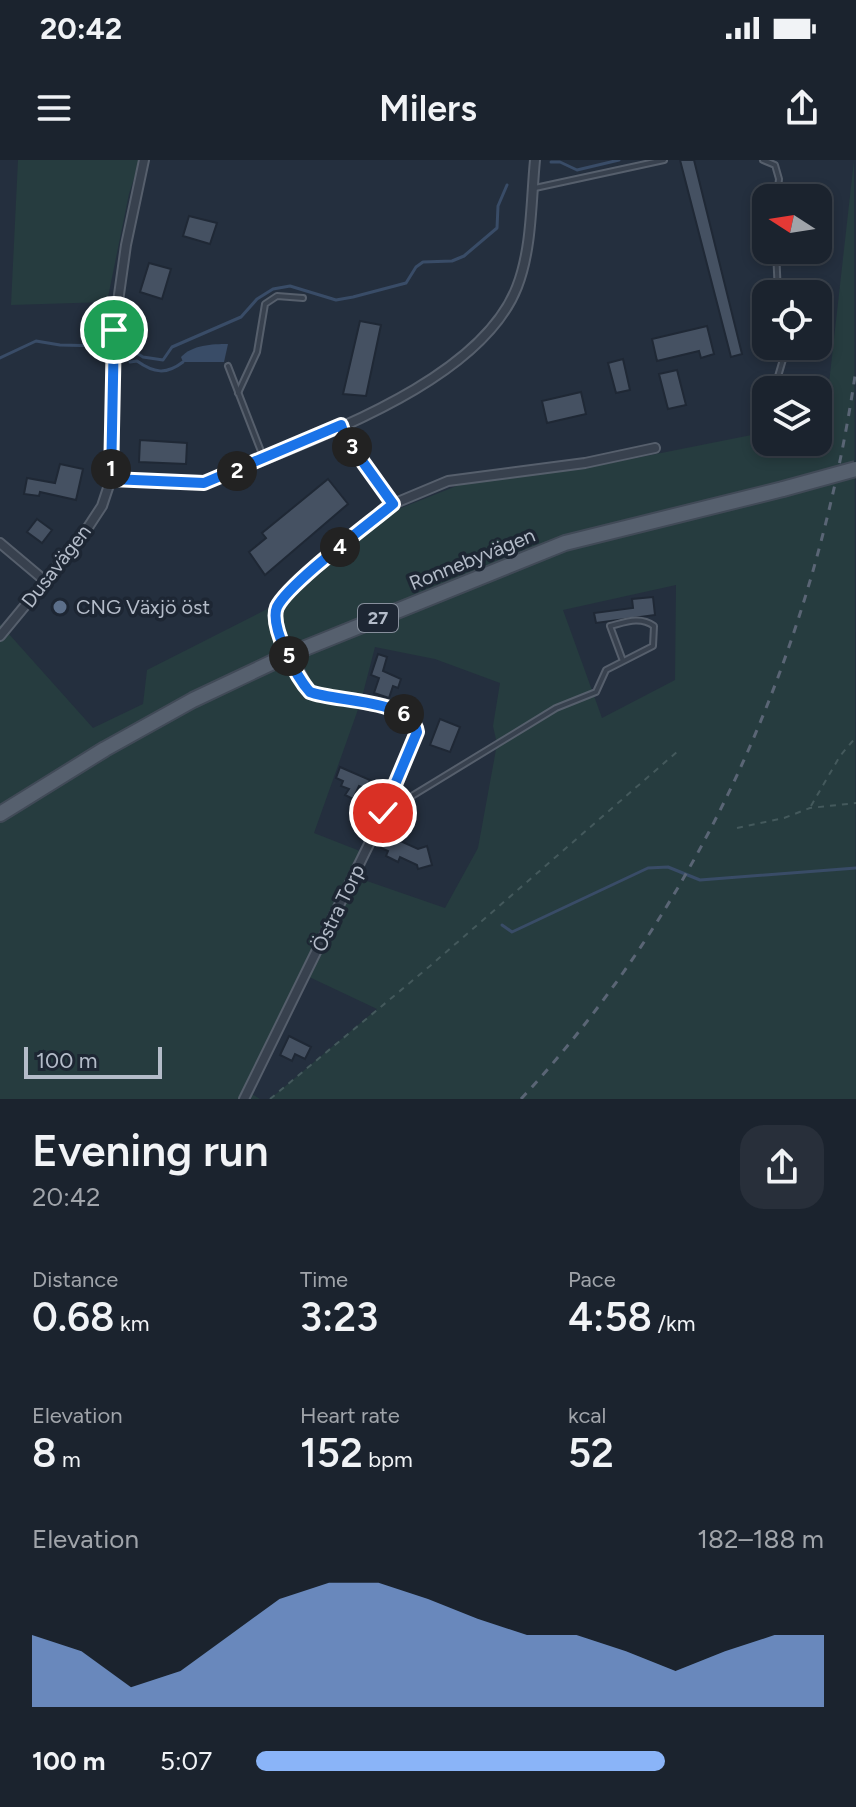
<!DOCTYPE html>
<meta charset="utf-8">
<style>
:root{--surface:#1b232e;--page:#282f3a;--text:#f1f3f6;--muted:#a0a4aa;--line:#39404a;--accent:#8ab4f8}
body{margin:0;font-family:Figtree,sans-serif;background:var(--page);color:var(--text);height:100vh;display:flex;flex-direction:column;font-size:30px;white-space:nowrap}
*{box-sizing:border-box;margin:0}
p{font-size:26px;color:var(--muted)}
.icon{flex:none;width:44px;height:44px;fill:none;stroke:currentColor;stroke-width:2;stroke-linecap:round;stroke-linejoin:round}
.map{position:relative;height:939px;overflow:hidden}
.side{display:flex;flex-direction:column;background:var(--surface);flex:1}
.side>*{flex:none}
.needle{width:52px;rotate:282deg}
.fabs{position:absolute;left:752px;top:24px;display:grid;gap:16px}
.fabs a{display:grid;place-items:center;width:80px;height:80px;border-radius:16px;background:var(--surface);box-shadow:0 4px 12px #0003,0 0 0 2px var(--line);font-size:40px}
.scale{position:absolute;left:24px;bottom:20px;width:138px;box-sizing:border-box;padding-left:8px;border:4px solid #b4bcc9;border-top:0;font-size:22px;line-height:28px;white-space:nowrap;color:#b4bcc9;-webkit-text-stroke:6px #1d2633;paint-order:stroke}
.pin{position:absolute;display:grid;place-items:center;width:68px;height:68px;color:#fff;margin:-34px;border:4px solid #fff;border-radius:50%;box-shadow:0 2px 8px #0007}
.km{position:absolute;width:40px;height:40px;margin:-20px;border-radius:50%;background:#222;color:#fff;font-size:22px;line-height:40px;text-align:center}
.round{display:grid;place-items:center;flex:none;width:84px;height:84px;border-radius:24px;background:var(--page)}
.head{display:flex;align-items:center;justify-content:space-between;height:136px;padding:0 32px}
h1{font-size:44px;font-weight:600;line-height:60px}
.metrics{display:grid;grid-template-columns:repeat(3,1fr);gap:12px;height:136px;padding:8px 32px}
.metrics div{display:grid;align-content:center}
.metrics b{font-size:40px;font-weight:600}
.metrics small{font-size:22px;font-weight:400}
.metrics p{font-size:22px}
.chart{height:224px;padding:16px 32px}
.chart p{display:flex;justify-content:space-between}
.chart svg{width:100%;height:144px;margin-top:8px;fill:var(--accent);opacity:.7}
ul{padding:0 32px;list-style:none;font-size:26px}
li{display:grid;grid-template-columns:128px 96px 1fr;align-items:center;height:60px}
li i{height:20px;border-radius:10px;background:var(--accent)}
.status{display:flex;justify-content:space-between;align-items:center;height:56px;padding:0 40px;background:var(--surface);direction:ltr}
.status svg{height:22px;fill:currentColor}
header{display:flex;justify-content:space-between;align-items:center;height:104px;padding:0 32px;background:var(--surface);font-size:36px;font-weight:600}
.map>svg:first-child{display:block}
.green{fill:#263c3f;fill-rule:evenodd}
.water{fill:#394c67}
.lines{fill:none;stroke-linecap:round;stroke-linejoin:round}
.stream{stroke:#394c67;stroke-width:3}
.building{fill:#455162;stroke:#1f2835;stroke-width:2}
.lane-casing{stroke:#565f6c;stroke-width:8}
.street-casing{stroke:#565f6c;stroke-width:12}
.primary-casing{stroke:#414a57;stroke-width:18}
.path{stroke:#44595c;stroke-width:2;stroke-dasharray:6 6;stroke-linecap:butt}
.lane{stroke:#38414e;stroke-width:4}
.street{stroke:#38414e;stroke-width:8}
.primary{stroke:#56606e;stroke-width:14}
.rail{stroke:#5a6575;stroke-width:3;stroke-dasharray:8 8;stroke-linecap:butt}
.primary-bridge-casing{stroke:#414a57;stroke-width:18;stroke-linecap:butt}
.primary-bridge{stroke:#56606e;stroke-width:14}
.route-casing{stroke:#fff;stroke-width:16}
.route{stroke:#1a73e8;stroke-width:10}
.service-dot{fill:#5c6f8a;stroke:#1d2633;stroke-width:3}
.labels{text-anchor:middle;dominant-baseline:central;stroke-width:7;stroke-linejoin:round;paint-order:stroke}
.shield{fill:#1d2633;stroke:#878f9c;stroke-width:2}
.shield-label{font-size:18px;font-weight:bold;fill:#b4bcc9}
.street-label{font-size:20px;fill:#b4bcc9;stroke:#1d2633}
.poi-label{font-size:20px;fill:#b4bcc9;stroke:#1d2633;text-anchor:start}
</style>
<div class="status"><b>20:42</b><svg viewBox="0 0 49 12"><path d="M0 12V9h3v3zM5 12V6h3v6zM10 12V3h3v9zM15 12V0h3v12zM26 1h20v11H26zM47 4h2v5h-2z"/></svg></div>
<header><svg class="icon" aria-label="menu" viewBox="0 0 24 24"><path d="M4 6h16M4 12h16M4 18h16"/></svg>Milers<svg class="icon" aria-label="share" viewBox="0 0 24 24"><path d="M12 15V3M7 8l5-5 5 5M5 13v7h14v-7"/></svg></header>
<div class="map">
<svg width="856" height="939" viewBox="0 0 856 939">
<rect width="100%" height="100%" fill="#242f3e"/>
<g class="green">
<polygon points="18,0 140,0 129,34 107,142 11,145"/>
<path d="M 854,0 L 856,939 L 270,939 L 377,849 L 305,815 L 249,932 L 260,939 L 0,939 L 0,464 L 93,568 L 143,544 L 147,510 L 273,446 L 396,350 L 459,325 L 606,304 L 766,272 L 766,282 L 818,282 L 818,261 L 825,259 ZM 676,425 L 675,520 L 602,558 L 563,450 ZM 375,487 L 435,499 L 500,523 L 493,566 L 497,584 L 478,688 L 445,748 L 364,720 L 365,693 L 314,673 L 361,541 Z"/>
</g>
<path class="water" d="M 228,184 L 224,202 L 183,202 L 181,197 C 192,185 212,184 228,184 Z"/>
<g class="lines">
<g class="stream">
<polyline points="551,2 560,2 577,10 619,0"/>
<polyline points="130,189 143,197 163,200 172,187 241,157 257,139 273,129 290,126 336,140 353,137 406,123 416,107 423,102 452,101 464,96 497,68 498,46 507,25"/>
<polyline points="0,198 36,181 60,185 102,186"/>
<path d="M 130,202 L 137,201 C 154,213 166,215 183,202"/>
<polyline points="502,765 512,772 648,708 668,707 700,720 856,708"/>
</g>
</g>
<g class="building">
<polygon points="680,0 694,0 742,194 731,197"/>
<polygon points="189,56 217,63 210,84 183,76"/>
<polygon points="149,103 171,109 162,139 140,132"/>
<polygon points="360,161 381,165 366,236 343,234"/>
<polygon points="707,166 714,194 701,198 699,191 657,201 652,179"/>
<polygon points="623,199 630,230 616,233 608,203"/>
<polygon points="677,210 686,245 668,249 659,214"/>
<polygon points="581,232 586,254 547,263 542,241"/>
<polygon points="140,280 187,283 186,304 139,302"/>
<polygon points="60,304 83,309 76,340 40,332 39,336 24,334 27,318 55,323"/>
<polygon points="328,319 348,344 265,415 249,392 266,378 262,373"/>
<polygon points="37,359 52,370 42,383 27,372"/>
<polygon points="653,437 655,455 596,463 594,453 633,448 632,439"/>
<polygon points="378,494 387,497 383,511 401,519 398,528 393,526 389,538 374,533 379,518 371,515"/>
<polygon points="440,559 460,567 450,592 430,585"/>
<polygon points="340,607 370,620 367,629 359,626 353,639 345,635 349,629 341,626 343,621 336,618"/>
<polygon points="387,675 418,689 427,686 432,705 418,709 417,705 400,697 398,702 386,696 388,691 381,688"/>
<polygon points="289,876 311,887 305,899 295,894 292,901 280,895"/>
</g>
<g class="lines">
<g class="lane-casing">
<g id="lane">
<polyline points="763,0 775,5 779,19 777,38"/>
<polyline points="535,28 664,0"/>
<polyline points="776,90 778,134"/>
<polyline points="228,206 264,299"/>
<polyline points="774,230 784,196 783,186"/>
<polyline points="238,233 257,192 265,144 277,136 303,138"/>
<path d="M 389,650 L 556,548 L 596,532 L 606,510 L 653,486 L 654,466 C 640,456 626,462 610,466 L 623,501"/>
</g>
</g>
<g class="street-casing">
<g id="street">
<polyline points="341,265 345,277 393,344"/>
<path d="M 111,319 L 204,323 L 230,314 C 318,276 480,222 517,127 C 532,89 531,41 535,0"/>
<polyline points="0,383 44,420"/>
<polyline points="0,476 81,378 102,346 111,319 114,170 126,85 144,0"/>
<path d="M 244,939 L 395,631 L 417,572 L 410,557 C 393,548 367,539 348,538 C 334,536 324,537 310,532 L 276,466 L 276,449 L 286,436 L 333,393 L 393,344 L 448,321 L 585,303 L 655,288"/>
</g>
</g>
<g class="primary-casing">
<polyline id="primary" points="0,654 105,589 193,540 288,495 565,383 783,329"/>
</g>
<g class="path">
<polyline points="811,646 840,596 856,577"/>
<polyline points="737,668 784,658 810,648 856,643"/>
<polyline points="270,939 430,806 678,591"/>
</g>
<use href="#lane" class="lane"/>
<use href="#street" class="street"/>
<use href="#primary" class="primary"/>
<path class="rail" d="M 521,939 C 708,737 817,480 856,209"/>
<g class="primary-bridge-casing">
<polyline id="primary-bridge" points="783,329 856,309"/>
</g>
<use href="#primary-bridge" class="primary-bridge"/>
</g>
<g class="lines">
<g class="route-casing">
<path id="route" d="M 114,170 L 111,319 L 204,323 L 341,265 L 345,277 L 393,344 C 369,364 289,423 277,447 C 269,466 297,518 310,532 C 335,542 412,539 417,572 L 383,653"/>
</g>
<use href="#route" class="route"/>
</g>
<circle class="service-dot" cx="60" cy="447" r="8"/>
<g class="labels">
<rect class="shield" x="358" y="444" width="40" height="28" rx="6"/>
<g class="shield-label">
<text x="378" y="458">27</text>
</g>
<g class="street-label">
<text transform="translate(472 399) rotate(-22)">Ronnebyvägen</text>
<text transform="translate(56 406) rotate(-52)">Dusavägen</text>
<text transform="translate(338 748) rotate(-64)">Östra Torp</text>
</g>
<g class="poi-label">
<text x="76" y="447">CNG Växjö öst</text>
</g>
</g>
</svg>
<div class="fabs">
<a><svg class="needle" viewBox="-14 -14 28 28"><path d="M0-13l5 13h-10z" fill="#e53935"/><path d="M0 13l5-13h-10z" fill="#a0a4aa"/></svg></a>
<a><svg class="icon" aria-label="locate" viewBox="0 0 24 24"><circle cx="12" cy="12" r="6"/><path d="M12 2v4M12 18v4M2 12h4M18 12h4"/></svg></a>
<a><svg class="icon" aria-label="layers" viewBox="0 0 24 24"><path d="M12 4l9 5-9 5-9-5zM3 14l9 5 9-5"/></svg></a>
</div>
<div class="scale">100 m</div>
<div class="pin" style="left:114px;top:170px;background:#1e9e55"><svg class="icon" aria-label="arrive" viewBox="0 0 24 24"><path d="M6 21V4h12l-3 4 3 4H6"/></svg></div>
<div class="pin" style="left:383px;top:653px;background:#d93025"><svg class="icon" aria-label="check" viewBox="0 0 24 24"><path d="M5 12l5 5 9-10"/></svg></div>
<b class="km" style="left:111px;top:309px">1</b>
<b class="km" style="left:237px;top:311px">2</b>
<b class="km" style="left:352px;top:287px">3</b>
<b class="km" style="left:340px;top:387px">4</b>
<b class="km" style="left:289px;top:496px">5</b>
<b class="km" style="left:404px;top:554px">6</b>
</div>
<section class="side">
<div class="head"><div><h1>Evening run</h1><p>20:42</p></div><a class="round"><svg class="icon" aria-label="share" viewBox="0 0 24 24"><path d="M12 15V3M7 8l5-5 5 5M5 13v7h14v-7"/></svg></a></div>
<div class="metrics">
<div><p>Distance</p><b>0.68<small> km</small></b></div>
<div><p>Time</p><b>3:23</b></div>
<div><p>Pace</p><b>4:58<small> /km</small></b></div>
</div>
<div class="metrics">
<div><p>Elevation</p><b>8<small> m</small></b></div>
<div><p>Heart rate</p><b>152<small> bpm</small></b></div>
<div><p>kcal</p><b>52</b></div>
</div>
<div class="chart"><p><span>Elevation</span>182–188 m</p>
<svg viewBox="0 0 160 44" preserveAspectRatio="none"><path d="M0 44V22L10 27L20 38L30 33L40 22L50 11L60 6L70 6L80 11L90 17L100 22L110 22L120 27L130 33L140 27L150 22L160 22V44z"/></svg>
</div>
<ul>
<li><b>100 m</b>5:07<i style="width:72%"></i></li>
</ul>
</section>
